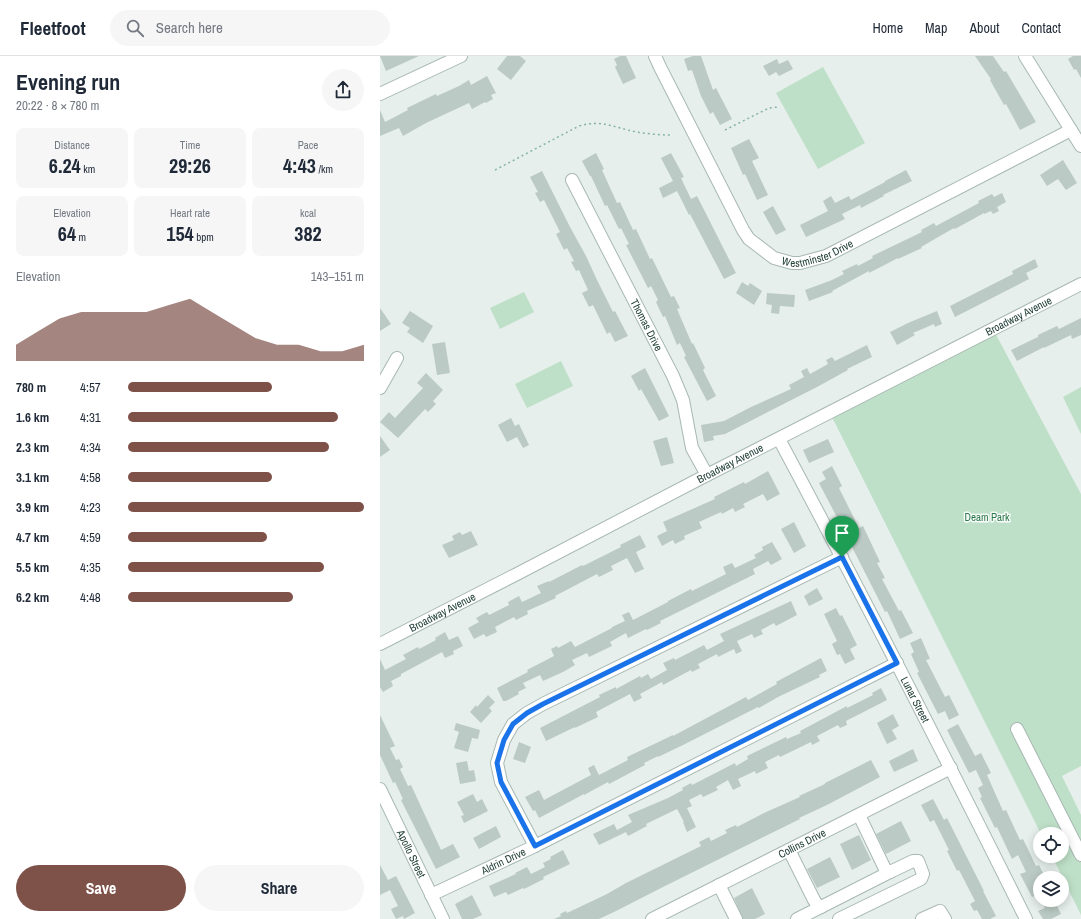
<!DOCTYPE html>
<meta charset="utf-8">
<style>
:root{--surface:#fff;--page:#f6f6f7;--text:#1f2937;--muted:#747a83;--line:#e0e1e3;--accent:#7f5249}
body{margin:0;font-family:"Archivo Narrow",sans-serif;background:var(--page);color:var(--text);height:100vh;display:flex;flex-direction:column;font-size:15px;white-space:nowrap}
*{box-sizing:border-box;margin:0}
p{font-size:13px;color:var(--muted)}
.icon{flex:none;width:22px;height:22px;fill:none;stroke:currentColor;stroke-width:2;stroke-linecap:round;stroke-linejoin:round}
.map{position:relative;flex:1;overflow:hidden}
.side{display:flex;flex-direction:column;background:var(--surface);width:380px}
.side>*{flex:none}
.tools{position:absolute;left:653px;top:771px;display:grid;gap:8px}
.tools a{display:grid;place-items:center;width:36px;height:36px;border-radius:50%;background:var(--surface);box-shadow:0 2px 10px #0003;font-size:20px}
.pin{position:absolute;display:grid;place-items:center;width:34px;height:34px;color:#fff;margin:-41px -17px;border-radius:50% 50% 50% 0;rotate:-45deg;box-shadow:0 0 4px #0007}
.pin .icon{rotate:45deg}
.round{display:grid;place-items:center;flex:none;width:42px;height:42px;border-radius:21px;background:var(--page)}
.overview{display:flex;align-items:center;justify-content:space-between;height:68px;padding:0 16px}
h1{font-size:22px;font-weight:800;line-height:30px}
.metrics{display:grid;grid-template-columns:repeat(3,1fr);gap:6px;height:68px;padding:4px 16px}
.metrics div{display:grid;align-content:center;border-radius:8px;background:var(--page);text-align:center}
.metrics b{font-size:20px;font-weight:800}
.metrics small{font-size:11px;font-weight:400}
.metrics p{font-size:11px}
.chart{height:112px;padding:8px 16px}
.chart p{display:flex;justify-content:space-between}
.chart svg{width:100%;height:72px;margin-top:4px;fill:var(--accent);opacity:.7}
.action{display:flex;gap:8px;margin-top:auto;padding:8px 16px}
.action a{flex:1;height:46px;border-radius:24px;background:var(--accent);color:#fff;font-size:16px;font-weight:800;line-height:46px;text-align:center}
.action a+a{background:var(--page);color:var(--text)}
ul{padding:0 16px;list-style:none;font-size:13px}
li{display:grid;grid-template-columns:64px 48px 1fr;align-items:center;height:30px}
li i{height:10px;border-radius:5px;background:var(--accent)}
header{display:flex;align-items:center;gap:24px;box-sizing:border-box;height:56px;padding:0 20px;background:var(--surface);border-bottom:1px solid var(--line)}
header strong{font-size:19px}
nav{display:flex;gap:22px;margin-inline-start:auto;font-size:14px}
.search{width:280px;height:36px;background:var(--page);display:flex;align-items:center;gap:10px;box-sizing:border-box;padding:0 14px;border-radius:22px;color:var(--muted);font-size:15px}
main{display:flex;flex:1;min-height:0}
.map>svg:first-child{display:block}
.green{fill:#bfe0c8}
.building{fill:#bbcac4}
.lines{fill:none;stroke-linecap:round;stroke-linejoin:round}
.minor-casing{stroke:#a8b8b2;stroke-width:14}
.path{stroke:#86b3a5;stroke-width:1.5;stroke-dasharray:2 3;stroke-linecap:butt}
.minor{stroke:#fff;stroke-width:12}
.route-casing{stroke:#fff;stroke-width:8}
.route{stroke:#1a73e8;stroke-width:5}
.labels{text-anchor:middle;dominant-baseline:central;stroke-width:3;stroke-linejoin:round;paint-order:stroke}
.street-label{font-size:11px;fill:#24423a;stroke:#f7fbf9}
.park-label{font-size:11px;fill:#2d7a4b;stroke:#f7fbf9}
</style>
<header>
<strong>Fleetfoot</strong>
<div class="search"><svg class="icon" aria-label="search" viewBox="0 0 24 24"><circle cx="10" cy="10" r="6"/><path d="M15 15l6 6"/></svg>Search here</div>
<nav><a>Home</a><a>Map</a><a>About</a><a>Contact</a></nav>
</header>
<main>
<section class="side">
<div class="overview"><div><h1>Evening run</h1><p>20:22 · 8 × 780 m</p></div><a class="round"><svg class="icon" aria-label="share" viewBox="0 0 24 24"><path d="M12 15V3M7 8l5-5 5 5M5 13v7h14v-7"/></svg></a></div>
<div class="metrics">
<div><p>Distance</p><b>6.24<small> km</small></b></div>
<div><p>Time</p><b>29:26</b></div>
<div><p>Pace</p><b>4:43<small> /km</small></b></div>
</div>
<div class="metrics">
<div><p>Elevation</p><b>64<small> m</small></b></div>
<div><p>Heart rate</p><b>154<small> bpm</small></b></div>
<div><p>kcal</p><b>382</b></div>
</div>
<div class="chart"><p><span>Elevation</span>143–151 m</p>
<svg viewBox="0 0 160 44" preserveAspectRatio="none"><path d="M0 44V34L10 26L20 18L30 14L40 14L50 14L60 14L70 10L80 6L90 14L100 22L110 30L120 34L130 34L140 38L150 38L160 34V44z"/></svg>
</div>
<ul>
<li><b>780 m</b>4:57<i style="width:61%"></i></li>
<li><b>1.6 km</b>4:31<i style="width:89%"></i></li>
<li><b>2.3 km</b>4:34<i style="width:85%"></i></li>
<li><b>3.1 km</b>4:58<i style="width:61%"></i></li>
<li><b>3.9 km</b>4:23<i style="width:100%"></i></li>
<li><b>4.7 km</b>4:59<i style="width:59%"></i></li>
<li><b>5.5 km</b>4:35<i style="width:83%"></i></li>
<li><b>6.2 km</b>4:48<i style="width:70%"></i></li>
</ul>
<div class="action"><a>Save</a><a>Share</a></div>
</section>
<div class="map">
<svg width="701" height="863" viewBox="0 0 701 863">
<rect width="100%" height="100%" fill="#e6efeb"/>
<g class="green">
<polygon points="443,11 485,87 438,113 396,37"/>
<polygon points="144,236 154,256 120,273 110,252"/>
<polygon points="613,273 701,438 701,710 682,720 701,759 701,859 672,800 682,800 682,778 661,778 450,357"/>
<polygon points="181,305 193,330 147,352 135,328"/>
<polygon points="701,331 701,378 683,341"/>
</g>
<g class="building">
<polygon points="0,0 39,0 6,15"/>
<polygon points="127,0 140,0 146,5 131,24 117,13"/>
<polygon points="240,0 246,0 256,22 243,28 235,11 237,9 234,3"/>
<polygon points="313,0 321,0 333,34 336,32 352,63 340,69 333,56 330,58 321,40 312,14 308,15 304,3"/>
<polygon points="595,0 613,0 624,16 626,15 656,66 640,74 626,48 624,49 610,24 611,23"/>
<polygon points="693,0 701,0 701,22 696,13 694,14 688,3"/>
<polygon points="397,3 399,8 408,4 413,13 399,20 396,16 389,20 383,10"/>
<polygon points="107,20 116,37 111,39 113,43 106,47 105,46 92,53 89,47 46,67 23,80 19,72 0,80 0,54 5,66 28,54 27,52 56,38 57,40 79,30 89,24 91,29"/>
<polygon points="369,83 379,102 372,105 388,139 377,144 365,118 363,119 351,92"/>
<polygon points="216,97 224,113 222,114 237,147 240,146 253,174 256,173 270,203 272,202 291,241 294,240 300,252 297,253 312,288 313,287 325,312 323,314 336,340 327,345 304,301 306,300 300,287 297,289 285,260 283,261 276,246 278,244 271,230 268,232 246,189 249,188 241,172 239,173 227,149 225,150 211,120 210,120 202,105"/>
<polygon points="291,97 304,121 301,122 311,143 317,140 356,217 344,223 310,158 309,159 297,135 283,142 279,132 293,125 281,102"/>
<polygon points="683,104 697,127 686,134 678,123 667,130 660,119"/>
<polygon points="526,114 532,125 503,139 504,140 481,152 480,149 462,158 465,163 426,181 420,169 448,155 443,145 451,140 455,147 469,140 471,144 505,126 505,125"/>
<polygon points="162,115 190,171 206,200 217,224 233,256 235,255 248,280 235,286 230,276 227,278 213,249 209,251 202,237 208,234 199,214 196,215 191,206 194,205 187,192 184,194 176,178 180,176 164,144 160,146 155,137 158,136 150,121"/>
<polygon points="622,137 626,146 617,151 619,155 613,158 611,155 604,158 604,157 575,173 574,172 541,191 542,192 518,203 518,202 489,217 489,215 452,235 453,236 429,245 425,234 452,224 464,218 462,215 477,208 478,210 493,202 492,200 542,176 541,174 554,167 556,170 599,147 598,145 612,138 614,141"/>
<polygon points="393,150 406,174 396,179 383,156"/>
<polygon points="655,203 658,211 646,217 649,223 575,261 570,250 633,218 632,215"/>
<polygon points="362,226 368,230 370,227 382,235 374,249 356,237"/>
<polygon points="387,237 415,239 414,251 400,250 399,258 391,257 392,249 386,248"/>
<polygon points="0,252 11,268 0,275"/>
<polygon points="30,255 53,270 43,287 27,276 30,272 22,267"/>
<polygon points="557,255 562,268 555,271 554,268 533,277 535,279 517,289 510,276 528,267"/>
<polygon points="701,262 701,279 692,283 691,279 664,292 664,291 637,305 631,294 658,281 658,279 677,270 679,273"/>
<polygon points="65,286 70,317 57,319 52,288"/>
<polygon points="487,289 492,301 467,313 468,314 437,331 345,378 333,380 334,384 324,386 321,369 344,365 371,351 411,333 409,329 424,321 421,315 427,312 430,318 448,308 446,304 452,301 455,305"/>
<polygon points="265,312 289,360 279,365 261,333 259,335 251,320"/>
<polygon points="46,317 63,334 53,345 56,348 48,356 45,353 18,382 0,366 9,356 15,362 43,332 37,327"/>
<polygon points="131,362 135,370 139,368 149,389 143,392 137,381 127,386 118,369"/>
<polygon points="0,380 10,394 0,401"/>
<polygon points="287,381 294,407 281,410 273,385"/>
<polygon points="448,383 454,396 429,407 423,394"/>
<polygon points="452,410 462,430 459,432 479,472 483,470 500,506 497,507 505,522 502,523 519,555 521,554 533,577 520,583 507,555 505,556 470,487 477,483 468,466 461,469 439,427 446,423 442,416"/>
<polygon points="388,415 400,438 387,445 383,438 363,448 365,451 355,456 353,452 342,458 341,456 319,466 322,472 304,480 305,483 295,488 293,484 282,490 277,480 287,475 283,466 335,443 334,441 364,426 365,428"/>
<polygon points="414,466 426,490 414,497 401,473"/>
<polygon points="91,475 98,489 69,502 62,489 74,484 72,480 80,476 82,479"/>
<polygon points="260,479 266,491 256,496 264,513 255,517 247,502 231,510 233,514 219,521 217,518 175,540 176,542 147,555 148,558 136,564 134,561 115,571 117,576 106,581 104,578 94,583 88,572 99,566 96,562 107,556 109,559 129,549 128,546 139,540 142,546 161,537 157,530 169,525 169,526 202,509 203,510 241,491 240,489"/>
<polygon points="392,486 402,503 391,509 388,505 373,513 375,518 280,565 281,567 267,574 266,573 248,582 246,577 230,586 232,590 209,601 207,597 192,604 195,609 183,616 163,625 160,619 143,627 146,632 138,636 139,638 126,645 123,645 117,632 148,616 147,614 174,600 171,593 177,590 178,592 191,585 195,591 232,572 232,571 245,565 242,559 249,556 253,564 288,546 288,545 311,533 312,535 346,518 343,511 352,507 355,512 376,502 374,499 383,494 382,491"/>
<polygon points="437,532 443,543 429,550 424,540"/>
<polygon points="411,545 417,559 396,570 394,567 381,574 383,578 374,582 372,578 357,585 362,595 356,598 354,593 338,601 337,598 318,608 320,612 312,616 311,614 283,629 282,626 260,638 262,642 254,646 250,638 216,656 218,661 195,672 195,671 166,685 160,672 220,641 219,639 236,631 236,633 260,620 261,622 268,618 271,623 287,614 283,607 294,602 295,604 324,589 327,594 344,585 340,578"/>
<polygon points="456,552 460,560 462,559 477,589 470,593 475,603 465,608 460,598 457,599 452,588 457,585 444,558"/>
<polygon points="65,576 69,584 78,580 83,590 73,595 74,598 65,602 62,596 21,618 21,620 11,625 13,630 3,636 0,631 0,603 5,614 26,603 23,599 38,591 39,593 56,584 55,582"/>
<polygon points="541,582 550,603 546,604 565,641 569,639 579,659 569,664 565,655 558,658 537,617 539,616 531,598 534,596 530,587"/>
<polygon points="441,602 447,615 439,619 440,621 398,641 379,652 378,651 303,689 278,701 278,700 264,707 265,709 229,728 228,726 204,739 204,738 159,762 155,754 153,755 145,741 159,734 164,744 211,719 208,712 214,709 219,719 248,704 247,701 293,679 293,680 366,641 368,644 397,628 396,626"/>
<polygon points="501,632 507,644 466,665 467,669 460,672 458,669 437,680 440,685 432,689 431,686 400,701 399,699 385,706 388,712 376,718 375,715 358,723 361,730 353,734 348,724 336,731 338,734 323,741 321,738 309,744 312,750 307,752 316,771 307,776 303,766 304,766 297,753 266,768 267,770 248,780 246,776 219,789 213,778 234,768 237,774 252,766 248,759 288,742 303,734 302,732 311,727 312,729 355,707 356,710 368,703 367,700 406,681 407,683 421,677 420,675 467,650 467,652 493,639 492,637"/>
<polygon points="108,639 115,646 109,652 112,655 101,667 90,656 96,649 97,651"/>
<polygon points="513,658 519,670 512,674 517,683 507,688 497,667"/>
<polygon points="0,659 15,690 10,692 16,704 19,703 23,711 20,713 28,730 31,729 61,794 73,788 80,801 56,813 28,758 21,744 23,743 15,726 13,727 0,699"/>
<polygon points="76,667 100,674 98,683 92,682 88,696 74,692 79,676 74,674"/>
<polygon points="578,668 595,700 601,697 611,717 607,719 623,755 626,754 640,784 643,783 656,810 659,809 664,819 660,821 660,838 652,841 640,818 646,816 638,799 632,803 617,771 615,772 600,742 602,741 598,732 603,729 596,714 589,717 567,674"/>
<polygon points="139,686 151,691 145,707 133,703"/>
<polygon points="533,693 538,705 514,716 509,705"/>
<polygon points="491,704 500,721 447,749 419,762 420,763 285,830 236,855 219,863 174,863 181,860 180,858 186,855 187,857 227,838 246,827 321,790 319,786 329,781 331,785 347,777 345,774 356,769 357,771 384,757 420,741 419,740 445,728 445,727"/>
<polygon points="87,705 89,715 94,714 96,725 80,728 76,707"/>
<polygon points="93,738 97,746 102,743 108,755 84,767 81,760 84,759 77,746"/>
<polygon points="553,743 564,764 567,762 604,835 603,835 616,860 610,863 602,863 597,854 594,855 590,848 595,845 579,814 577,815 567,795 569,794 554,764 550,766 541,749"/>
<polygon points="521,765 531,785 506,798 496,778"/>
<polygon points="116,770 121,781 99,793 93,782"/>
<polygon points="479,779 491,804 472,814 460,788"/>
<polygon points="183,794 190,808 163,821 164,823 144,833 143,832 128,839 126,836 114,841 109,830 136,818 135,817 147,811 151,818 165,811 163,807 171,803 170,801"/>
<polygon points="450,801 460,821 437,832 427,813"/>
<polygon points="0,809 8,824 16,820 35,857 24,863 23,860 16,863 11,853 18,850 10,834 0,839"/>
<polygon points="372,832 385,858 375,863 363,863 354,842"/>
<polygon points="92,839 102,859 93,863 82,863 75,848"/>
<polygon points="661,844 674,844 681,858 671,863 663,863 658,855 665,852"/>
</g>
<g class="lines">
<g class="minor-casing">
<g id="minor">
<path id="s1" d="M 275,0 L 280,11 L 363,174 L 369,183 L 394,202 L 412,207 L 420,207 L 446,200 L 691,74"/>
<polyline points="645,0 701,90"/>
<polyline points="0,38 81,0"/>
<path id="s2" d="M 192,124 L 293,320 L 303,344 L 312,392 L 327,419"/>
<polyline points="0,332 17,302"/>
<path id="s3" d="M 399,383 C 484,542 566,702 646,863"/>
<path id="s4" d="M 0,588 L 137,518 L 327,419 L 701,228"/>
<polyline points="637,673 701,799"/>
<path id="s5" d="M 0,733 L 63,863"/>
<polyline points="155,790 121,726 117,707 124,684 133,668 147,657 163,648 462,501"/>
<polyline points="409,794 434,844 438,850 441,851 510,816"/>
<polyline points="339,829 356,863"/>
<path id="s6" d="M 51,839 L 155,790 L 517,607"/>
<path id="s7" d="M 272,863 L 571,712"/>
<polyline points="417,863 441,851"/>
<polyline points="459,863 541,823 543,818 538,805 533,805 510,816 505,813 479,759"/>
<polyline points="542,863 560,855 565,863"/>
</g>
</g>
<g class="path">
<polyline points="345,74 389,52 398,51"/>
<path d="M 115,114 L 199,70 C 223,63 234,72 257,76 C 268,78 280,79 291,79"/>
</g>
<use href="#minor" class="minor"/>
</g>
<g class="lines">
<g class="route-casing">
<polygon id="route" points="462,501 517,607 155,790 121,726 117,707 124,684 133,668 147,657 163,648"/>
</g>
<use href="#route" class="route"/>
</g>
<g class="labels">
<g class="street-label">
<text stroke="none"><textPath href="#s1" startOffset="283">Westminster Drive</textPath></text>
<text stroke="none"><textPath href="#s4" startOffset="718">Broadway Avenue</textPath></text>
<text stroke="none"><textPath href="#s2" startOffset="163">Thomas Drive</textPath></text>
<text stroke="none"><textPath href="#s4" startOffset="394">Broadway Avenue</textPath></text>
<text stroke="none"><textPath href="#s4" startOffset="70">Broadway Avenue</textPath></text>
<text stroke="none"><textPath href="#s3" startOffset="294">Lunar Street</textPath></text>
<text stroke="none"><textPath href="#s7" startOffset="168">Collins Drive</textPath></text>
<text stroke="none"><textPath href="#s5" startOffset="72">Apollo Street</textPath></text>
<text stroke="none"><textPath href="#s6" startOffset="80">Aldrin Drive</textPath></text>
</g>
<g class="park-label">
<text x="607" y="461">Deam Park</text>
</g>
</g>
</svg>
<div class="tools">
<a><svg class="icon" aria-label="locate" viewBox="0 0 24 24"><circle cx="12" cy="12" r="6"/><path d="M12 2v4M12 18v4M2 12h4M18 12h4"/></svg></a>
<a><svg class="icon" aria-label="layers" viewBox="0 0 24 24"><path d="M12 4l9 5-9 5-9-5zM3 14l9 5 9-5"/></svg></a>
</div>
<div class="pin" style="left:462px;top:501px;background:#1e9e55"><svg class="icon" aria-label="arrive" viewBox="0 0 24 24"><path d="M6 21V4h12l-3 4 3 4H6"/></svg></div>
</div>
</main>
